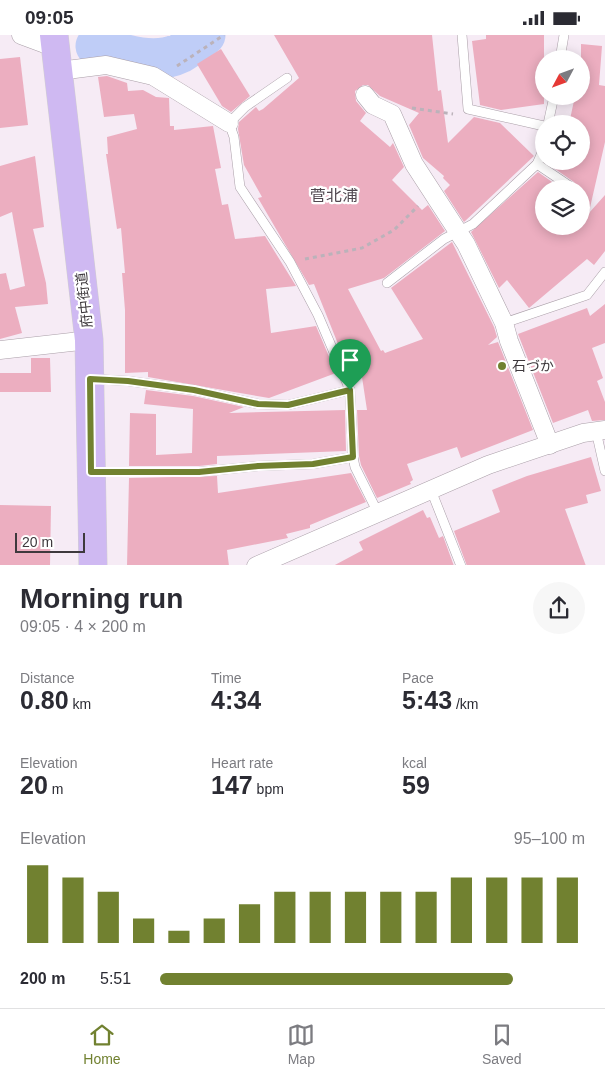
<!DOCTYPE html>
<meta charset="utf-8">
<style>
:root{--surface:#fff;--page:#f7f7f7;--text:#2b2b33;--muted:#7c7c81;--line:#e1e1e2;--accent:#718130}
body{margin:0;font-family:Arial,"Noto Sans JP",sans-serif;background:var(--page);color:var(--text);height:100vh;display:flex;flex-direction:column;font-size:19px;white-space:nowrap}
*{box-sizing:border-box;margin:0}
p{font-size:16px;color:var(--muted)}
.icon{flex:none;width:28px;height:28px;fill:none;stroke:currentColor;stroke-width:2;stroke-linecap:round;stroke-linejoin:round}
.map{position:relative;height:530px;overflow:hidden}
.drawer{display:flex;flex-direction:column;background:var(--surface);flex:1}
.drawer>*{flex:none}
.needle{width:32px;rotate:229deg}
.tools{position:absolute;left:535px;top:15px;display:grid;gap:10px}
.tools a{display:grid;place-items:center;width:55px;height:55px;border-radius:50%;background:var(--surface);box-shadow:0 2px 12px #0003;font-size:25px}
.scale{position:absolute;left:15px;bottom:12px;width:70px;box-sizing:border-box;padding-left:5px;border:2px solid #3e393d;border-top:0;font-size:14px;line-height:18px;white-space:nowrap;color:#3e393d;-webkit-text-stroke:4px #fff;paint-order:stroke}
.pin{position:absolute;display:grid;place-items:center;width:42px;height:42px;color:#fff;margin:-51px -21px;border-radius:50% 50% 50% 0;rotate:-45deg;box-shadow:0 0 5px #0007}
.pin .icon{rotate:45deg}
.round{display:grid;place-items:center;flex:none;width:52px;height:52px;border-radius:26px;background:var(--page)}
.head{display:flex;align-items:center;justify-content:space-between;height:85px;padding:0 20px}
h1{font-size:28px;font-weight:700;line-height:38px}
.stats{display:grid;grid-template-columns:repeat(3,1fr);gap:8px;height:85px;padding:5px 20px}
.stats div{display:grid;align-content:center}
.stats b{font-size:25px;font-weight:700}
.stats small{font-size:14px;font-weight:400}
.stats p{font-size:14px}
.chart{height:140px;padding:10px 20px}
.chart p{display:flex;justify-content:space-between}
.chart svg{width:100%;height:90px;margin-top:5px;stroke:var(--accent);stroke-width:6}
ul{padding:0 20px;list-style:none;font-size:16px}
li{display:grid;grid-template-columns:80px 60px 1fr;align-items:center;height:38px}
li i{height:12px;border-radius:6px;background:var(--accent)}
.status{display:flex;justify-content:space-between;align-items:center;height:35px;padding:0 25px;background:var(--surface);direction:ltr}
.status svg{height:14px;fill:currentColor}
.menu{display:flex;justify-content:space-around;align-items:center;height:70px;border-top:1px solid var(--line);background:var(--surface);font-size:14px;color:var(--muted)}
.menu a{display:grid;justify-items:center;gap:2px}
.menu .on{color:var(--accent)}
.map>svg:first-child{display:block}
.lines{fill:none;stroke-linecap:round;stroke-linejoin:round}
.river{stroke:#bfcdf7;stroke-width:41}
.building{fill:#ecaec0}
.service-casing{stroke:#aa9fa8;stroke-width:10}
.minor-casing{stroke:#aa9fa8;stroke-width:19}
.primary-casing{stroke:#d1cfd0;stroke-width:29}
.path{stroke:#bbb2ba;stroke-width:3;stroke-dasharray:4 4;stroke-linecap:butt}
.service{stroke:#fff;stroke-width:9}
.minor{stroke:#fff;stroke-width:18}
.primary{stroke:#cfb9f2;stroke-width:28}
.route-casing{stroke:#fff;stroke-width:10}
.route{stroke:#718130;stroke-width:6}
.poi-dot{fill:#718130;stroke:#fff;stroke-width:2}
.labels{text-anchor:middle;dominant-baseline:central;stroke-width:4.5;stroke-linejoin:round;paint-order:stroke}
.street-label{font-size:14px;fill:#3e393d;stroke:#fff}
.poi-label{font-size:14px;fill:#3e393d;stroke:#fff;text-anchor:start}
.quarter-label{font-size:16px;fill:#514850;stroke:#fff}
</style>
<div class="status"><b>09:05</b><svg viewBox="0 0 49 12"><path d="M0 12V9h3v3zM5 12V6h3v6zM10 12V3h3v9zM15 12V0h3v12zM26 1h20v11H26zM47 4h2v5h-2z"/></svg></div>
<div class="map">
<svg width="605" height="531" viewBox="0 0 605 531">
<rect width="100%" height="100%" fill="#f6ebf5"/>
<g class="lines">
<path class="river" d="M 96,11 C 121,19 154,31 180,18 C 189,13 197,6 205,0"/>
</g>
<g class="building">
<polygon points="274,0 432,0 438,56 441,55 448,108 474,82 500,88 534,121 464,187 444,156 450,150 443,143 444,141 423,123 409,90 419,78 380,61 368,50 363,50 355,56 356,66 366,78 360,86 390,112 393,108 404,132 392,145 422,175 428,170 445,196 384,243 348,254 381,316 383,315 385,318 423,304 391,253 452,207 494,292 497,302 488,310 498,307 533,395 461,423 457,412 407,429 413,445 410,447 411,449 377,463 361,430 359,421 357,375 367,375 360,329 348,334 314,249 309,250 279,199 258,163 262,162 244,130 238,94 239,87 256,72 259,76 263,74 299,43"/>
<polygon points="486,0 544,0 544,69 501,75 480,70 472,6 486,4"/>
<polygon points="581,9 602,11 599,50 605,51 605,107 589,177 581,176 581,154 577,154 574,147 545,127 581,126 581,89 569,89 575,61 581,61"/>
<polygon points="221,14 250,61 231,77 222,71 197,29"/>
<polygon points="20,22 28,90 0,93 0,24"/>
<polygon points="107,41 127,48 128,56 143,55 156,62 169,63 170,91 174,91 174,95 213,91 221,133 215,134 222,170 228,169 235,204 265,201 296,251 266,254 271,298 316,291 336,338 269,363 148,342 148,337 125,338 125,275 122,238 125,238 121,193 117,194 106,119 108,119 107,102 137,94 134,79 104,82 98,42"/>
<polygon points="35,121 44,192 33,194 46,248 48,269 15,272 22,298 0,304 0,239 6,238 10,255 25,251 12,177 0,182 0,131"/>
<polygon points="538,137 562,154 544,154 544,191 581,191 581,187 605,160 605,216 594,230 587,224 529,273 507,245 499,253 471,197"/>
<polygon points="605,269 605,308 592,313 603,343 597,346 605,367 605,385 592,386 588,375 553,388 518,299 587,273 590,281"/>
<polygon points="31,323 50,323 51,357 0,357 0,338 31,338"/>
<polygon points="146,355 193,361 244,372 229,378 345,375 346,416 217,421 217,429 199,431 129,431 130,378 156,379 156,420 192,418 193,374 144,369"/>
<polygon points="591,422 601,456 586,460 588,468 565,474 586,531 467,531 454,496 500,477 492,455 527,441"/>
<polygon points="351,438 366,467 310,490 310,493 286,499 288,503 227,515 229,531 127,531 129,443 217,441 218,458"/>
<polygon points="0,470 51,471 50,531 0,531"/>
<polygon points="423,475 427,483 430,482 439,503 443,501 454,531 333,531 363,515 359,507"/>
</g>
<g class="lines">
<g class="service-casing">
<g id="service">
<polyline points="462,0 468,74 544,91"/>
<polyline points="560,24 564,0"/>
<polyline points="287,43 245,72 229,88 234,102 240,152 290,227 318,280 350,355 353,422 355,432 378,478"/>
<polyline points="548,89 554,61"/>
<polyline points="537,129 571,152"/>
<polyline points="387,248 444,204 473,189 537,129 544,113"/>
<polyline points="504,288 587,260 605,237"/>
<polyline points="92,344 128,346 194,355 258,369 288,370 350,355"/>
<polyline points="596,396 605,436"/>
<polyline points="94,437 199,437 258,431 313,429 353,422"/>
<polyline points="431,455 461,531"/>
</g>
</g>
<g class="minor-casing">
<g id="minor">
<polyline points="21,0 56,13"/>
<polyline points="59,36 106,30 153,41 229,88"/>
<polyline points="365,60 373,70 392,79 414,129 466,209 504,288 509,306 550,410"/>
<polyline points="0,315 89,305"/>
<polyline points="256,531 488,430 583,398 605,395"/>
</g>
</g>
<g class="primary-casing">
<polyline id="primary" points="54,0 89,305 93,531"/>
</g>
<g class="path">
<polyline points="177,31 224,0"/>
<polyline points="412,73 453,79"/>
<polyline points="305,224 362,213 394,195 418,171"/>
</g>
<use href="#service" class="service"/>
<use href="#minor" class="minor"/>
<use href="#primary" class="primary"/>
</g>
<g class="lines">
<g class="route-casing">
<polygon id="route" points="90,344 128,346 194,355 258,369 288,370 350,355 353,422 313,429 258,431 199,437 91,437"/>
</g>
<use href="#route" class="route"/>
</g>
<circle class="poi-dot" cx="502" cy="331" r="5"/>
<g class="labels">
<g class="street-label">
<text transform="translate(84 265) rotate(-96)">府中街道</text>
</g>
<g class="poi-label">
<text x="512" y="331">石づか</text>
</g>
<g class="quarter-label">
<text x="334" y="160">菅北浦</text>
</g>
</g>
</svg>
<div class="tools">
<a><svg class="needle" viewBox="-14 -14 28 28"><path d="M0-13l5 13h-10z" fill="#e53935"/><path d="M0 13l5-13h-10z" fill="#7c7c81"/></svg></a>
<a><svg class="icon" aria-label="locate" viewBox="0 0 24 24"><circle cx="12" cy="12" r="6"/><path d="M12 2v4M12 18v4M2 12h4M18 12h4"/></svg></a>
<a><svg class="icon" aria-label="layers" viewBox="0 0 24 24"><path d="M12 4l9 5-9 5-9-5zM3 14l9 5 9-5"/></svg></a>
</div>
<div class="scale">20 m</div>
<div class="pin" style="left:350px;top:355px;background:#1e9e55"><svg class="icon" aria-label="arrive" viewBox="0 0 24 24"><path d="M6 21V4h12l-3 4 3 4H6"/></svg></div>
</div>
<section class="drawer">
<div class="head"><div><h1>Morning run</h1><p>09:05 · 4 × 200 m</p></div><a class="round"><svg class="icon" aria-label="share" viewBox="0 0 24 24"><path d="M12 15V3M7 8l5-5 5 5M5 13v7h14v-7"/></svg></a></div>
<div class="stats">
<div><p>Distance</p><b>0.80<small> km</small></b></div>
<div><p>Time</p><b>4:34</b></div>
<div><p>Pace</p><b>5:43<small> /km</small></b></div>
</div>
<div class="stats">
<div><p>Elevation</p><b>20<small> m</small></b></div>
<div><p>Heart rate</p><b>147<small> bpm</small></b></div>
<div><p>kcal</p><b>59</b></div>
</div>
<div class="chart"><p><span>Elevation</span>95–100 m</p>
<svg viewBox="0 0 160 44" preserveAspectRatio="none"><path d="M5 44V6M15 44V12M25 44V19M35 44V32M45 44V38M55 44V32M65 44V25M75 44V19M85 44V19M95 44V19M105 44V19M115 44V19M125 44V12M135 44V12M145 44V12M155 44V12"/></svg>
</div>
<ul>
<li><b>200 m</b>5:51<i style="width:83%"></i></li>
</ul>
</section>
<nav class="menu">
<a class="on"><svg class="icon" aria-label="home" viewBox="0 0 24 24"><path d="M3 11l9-7 9 7M6 9v11h12V9"/></svg>Home</a>
<a><svg class="icon" aria-label="map" viewBox="0 0 24 24"><path d="M3 6l6-2 6 2 6-2v14l-6 2-6-2-6 2zM9 4v14M15 6v14"/></svg>Map</a>
<a><svg class="icon" aria-label="saved" viewBox="0 0 24 24"><path d="M7 4h10v16l-5-4-5 4z"/></svg>Saved</a>
</nav>
